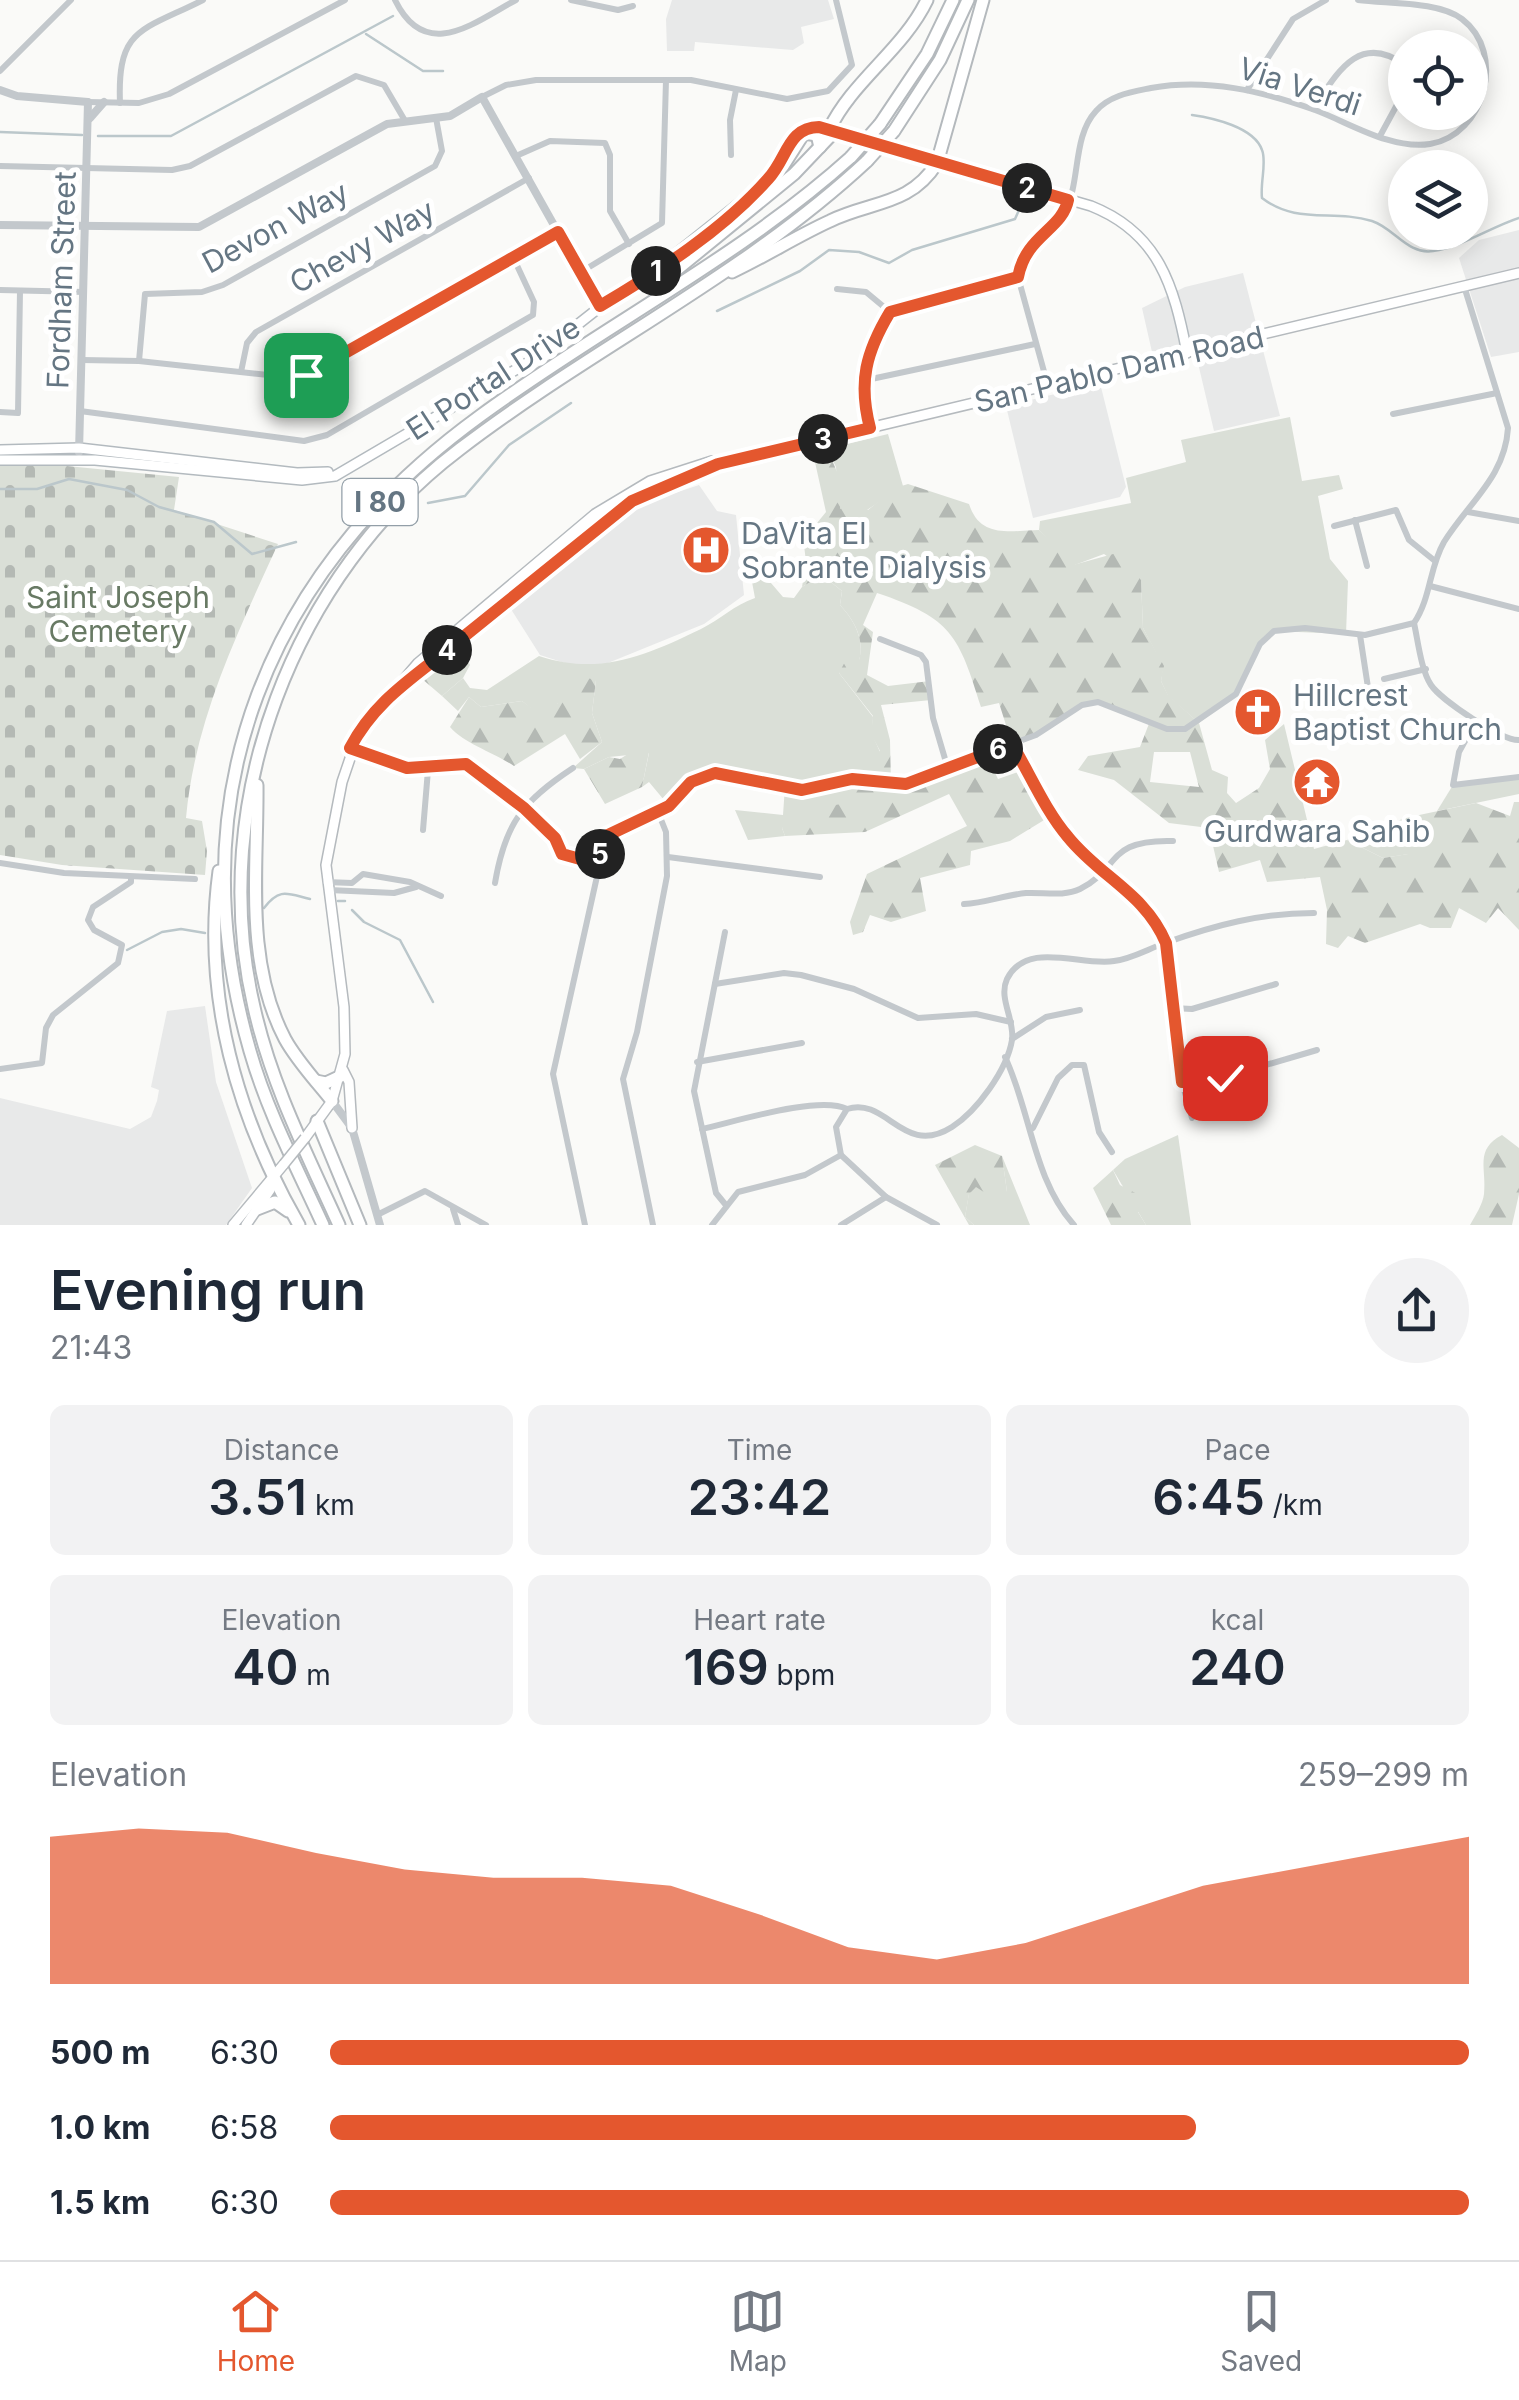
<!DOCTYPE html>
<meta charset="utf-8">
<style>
:root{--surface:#fff;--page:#f2f2f3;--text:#1f2937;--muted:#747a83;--line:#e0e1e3;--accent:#e4572e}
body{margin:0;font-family:Inter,sans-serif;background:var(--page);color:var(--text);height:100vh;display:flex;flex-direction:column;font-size:38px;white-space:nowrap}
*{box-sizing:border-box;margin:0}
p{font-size:32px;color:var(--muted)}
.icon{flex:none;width:55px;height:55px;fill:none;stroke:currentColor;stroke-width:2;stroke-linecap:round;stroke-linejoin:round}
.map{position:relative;height:1225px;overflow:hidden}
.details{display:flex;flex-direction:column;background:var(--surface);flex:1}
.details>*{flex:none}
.controls{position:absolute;left:1388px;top:30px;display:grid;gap:20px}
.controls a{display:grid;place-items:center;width:100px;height:100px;border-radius:50%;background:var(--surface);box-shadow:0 5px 25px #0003;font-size:50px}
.pin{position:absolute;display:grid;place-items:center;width:85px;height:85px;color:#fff;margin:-42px;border-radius:20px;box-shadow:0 5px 15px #0006}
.km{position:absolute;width:50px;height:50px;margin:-25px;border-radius:50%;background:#222;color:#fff;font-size:28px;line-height:50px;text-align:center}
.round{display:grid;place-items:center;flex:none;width:105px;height:105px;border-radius:52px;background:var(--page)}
.overview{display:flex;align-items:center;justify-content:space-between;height:170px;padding:0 50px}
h1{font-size:55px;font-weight:600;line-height:75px}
.stats{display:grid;grid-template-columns:repeat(3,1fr);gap:15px;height:170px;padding:10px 50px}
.stats div{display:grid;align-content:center;border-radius:15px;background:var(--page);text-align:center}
.stats b{font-size:50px;font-weight:600}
.stats small{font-size:28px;font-weight:400}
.stats p{font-size:28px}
.chart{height:280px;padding:20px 50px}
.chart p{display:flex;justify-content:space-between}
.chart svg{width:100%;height:180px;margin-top:10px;fill:var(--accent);opacity:.7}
ul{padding:0 50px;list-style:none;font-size:32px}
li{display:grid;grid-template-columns:160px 120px 1fr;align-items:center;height:75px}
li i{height:25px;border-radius:12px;background:var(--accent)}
.tabs{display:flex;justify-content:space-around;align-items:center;height:140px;border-top:2px solid var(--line);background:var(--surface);font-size:28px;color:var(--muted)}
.tabs a{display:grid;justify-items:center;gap:5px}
.tabs .on{color:var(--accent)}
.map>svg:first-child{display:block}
.built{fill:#e8e9e9}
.green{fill:#dadfd7}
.forest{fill:url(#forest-firs);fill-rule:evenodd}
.cemetery{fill:url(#cemetery-stones)}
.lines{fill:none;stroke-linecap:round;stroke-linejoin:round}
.stream{stroke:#bbc7cb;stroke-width:2.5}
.secondary-casing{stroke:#b3babf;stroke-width:12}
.primary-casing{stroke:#b5babe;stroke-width:12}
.motorway-casing{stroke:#b4b9bd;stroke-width:15}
.minor{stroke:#c3c8cc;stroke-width:6}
.tertiary{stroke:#c3c8cc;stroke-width:8}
.secondary{stroke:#fff;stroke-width:9}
.primary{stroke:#fff;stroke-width:9}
.motorway{stroke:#fff;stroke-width:11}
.primary-bridge-casing{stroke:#b5babe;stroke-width:12;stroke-linecap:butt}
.motorway-bridge-casing{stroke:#b4b9bd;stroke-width:15;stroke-linecap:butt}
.primary-bridge{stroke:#fff;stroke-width:9}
.motorway-bridge{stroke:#fff;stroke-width:11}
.route-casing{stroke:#fff;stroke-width:20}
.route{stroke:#e4572e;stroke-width:12}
.labels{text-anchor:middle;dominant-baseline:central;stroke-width:10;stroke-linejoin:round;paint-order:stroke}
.shield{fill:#fff;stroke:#939fa8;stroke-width:2.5}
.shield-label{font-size:28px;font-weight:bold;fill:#657683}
.street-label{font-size:30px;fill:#657683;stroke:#fff}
.poi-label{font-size:30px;fill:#657683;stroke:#fff;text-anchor:start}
.park-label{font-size:30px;fill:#687a64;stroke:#fff}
</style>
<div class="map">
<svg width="1519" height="1225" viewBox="0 0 1519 1225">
<defs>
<pattern id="forest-firs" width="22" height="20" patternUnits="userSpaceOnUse" patternTransform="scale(2.5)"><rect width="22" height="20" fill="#dadfd7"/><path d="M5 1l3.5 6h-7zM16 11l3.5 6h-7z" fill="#b4b9b4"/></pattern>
<pattern id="cemetery-stones" width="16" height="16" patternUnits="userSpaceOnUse" patternTransform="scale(2.5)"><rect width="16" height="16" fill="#dadfd7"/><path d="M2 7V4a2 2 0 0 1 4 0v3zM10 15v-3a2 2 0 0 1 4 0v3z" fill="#b4b9b4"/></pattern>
</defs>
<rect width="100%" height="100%" fill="#fafaf8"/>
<g class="built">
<polygon points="672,0 828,0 834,19 801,27 804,43 793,50 695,42 694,51 667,51 666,19"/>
<polygon points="1519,230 1519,352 1491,357 1459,258 1479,240"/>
<polygon points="1243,273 1280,416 1214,431 1193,342 1152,352 1142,308 1185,287"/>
<polygon points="1100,383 1126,487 1120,497 1033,518 1006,406"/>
<polygon points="699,485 717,511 736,515 744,595 704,624 603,665 574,666 540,655 509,606 582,545 639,505"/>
<polygon points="205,1006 216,1082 252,1188 226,1225 0,1225 0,1098 130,1129 151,1117 157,1101 159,1090 151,1087 167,1011"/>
</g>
<g class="green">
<polygon points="1290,417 1302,481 1339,475 1343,489 1318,496 1330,559 1348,581 1346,634 1274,631 1260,644 1236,694 1199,723 1168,696 1161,681 1163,666 1143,628 1141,580 1104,554 1072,566 1039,530 1040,521 1131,503 1126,478 1186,462 1181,440"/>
<polygon points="888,434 903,486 867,510 839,509 836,467 827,449"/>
<path d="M 747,555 L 783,597 L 794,598 L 802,587 L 822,575 L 842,591 L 840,605 C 854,620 865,639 859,661 L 839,673 L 873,717 L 872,734 L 880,752 L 864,801 L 782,828 L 785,836 L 748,840 L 735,810 L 783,815 L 785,786 C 724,773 718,761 669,806 L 649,782 L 642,787 L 649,753 L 609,757 L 584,769 L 573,768 L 602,742 L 592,713 L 596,680 L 557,704 L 533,710 L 522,701 L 481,707 L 469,697 L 458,711 L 442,696 L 463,678 L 470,688 L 487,690 L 539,656 C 600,676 645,656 701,629 C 721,619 734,605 755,598 Z"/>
<polygon points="1519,777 1519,794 1437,811 1453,785"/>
<polygon points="1405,818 1409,854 1383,858 1347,840"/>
<polygon points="1178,1135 1191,1225 1146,1225 1113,1170 1125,1159"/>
<polygon points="1002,1156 1030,1225 974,1225 965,1217 969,1193 976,1186 1007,1192"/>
</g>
<g class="forest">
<path d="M 827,449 L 842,483 L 840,509 L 855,503 L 868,510 L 895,488 L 908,484 L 969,504 C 980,538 1008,531 1039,530 L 1058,549 L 1068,552 L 1073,565 L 1124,551 L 1151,552 L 1145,562 L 1130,566 L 1141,580 L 1143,628 L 1164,666 L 1161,681 L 1168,695 L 1199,723 L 1212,770 L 1228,777 L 1227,793 L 1236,803 L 1259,788 L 1270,769 L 1265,740 L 1284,724 L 1314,849 L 1347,840 L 1383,858 L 1408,854 L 1405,818 L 1476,803 L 1510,816 L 1514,802 L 1519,802 L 1519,930 L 1498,908 L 1486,923 L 1459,908 L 1451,928 L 1430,928 L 1420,924 L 1365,943 L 1348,936 L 1338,948 L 1326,944 L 1327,910 L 1320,877 L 1267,882 L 1260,860 L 1219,872 L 1211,837 L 1201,827 L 1169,823 L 1114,780 L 1078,770 L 1088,756 L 1140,747 L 1150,721 C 1067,683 1083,718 1012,744 L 999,703 L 981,707 C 959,636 952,618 877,593 L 863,625 L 873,632 L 867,675 L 888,686 L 930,681 L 931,700 L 881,705 L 890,740 L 891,784 L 906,783 L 986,754 L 998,779 L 1027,769 L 1054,814 L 1010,841 L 971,851 L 970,865 L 920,878 L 926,911 L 891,922 L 870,915 L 863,932 L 853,935 L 850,922 L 867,874 L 967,826 L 949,794 L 865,832 L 785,836 L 782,828 L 801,810 L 862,801 L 850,791 L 852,779 L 859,780 L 864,763 L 880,751 L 871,734 L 873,716 L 839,673 L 848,656 L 859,660 C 865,639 854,620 840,605 L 842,591 L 822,575 L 802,587 L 806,562 L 802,528 L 817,523 L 826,512 L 813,453 ZM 1154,752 L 1190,752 L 1199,787 L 1150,782 Z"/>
<polygon points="464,654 470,665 463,678 442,696 414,672 441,655"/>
<path d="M 579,676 L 596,680 L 592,713 L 602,742 L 580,759 L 565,734 L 514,766 C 493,752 465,744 450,727 L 469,697 L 481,707 L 522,701 L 533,709 L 543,699 L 557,704 Z"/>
<polygon points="642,745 649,752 642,787 605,804 584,769 609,757 620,759"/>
<path d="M 1502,1135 L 1519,1148 L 1519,1194 L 1512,1225 L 1470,1225 C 1475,1216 1483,1204 1484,1194 C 1487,1168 1474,1150 1502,1135 Z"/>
<polygon points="975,1145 1002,1156 1007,1192 990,1196 976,1187 969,1194 965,1217 974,1225 969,1225 935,1165"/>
<polygon points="1113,1170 1120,1185 1139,1195 1138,1212 1146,1225 1111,1225 1093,1188"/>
</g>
<path class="cemetery" d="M 0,465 L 67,466 L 179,477 L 174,510 L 278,544 C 237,634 195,719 186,818 L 202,821 L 207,851 L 205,875 L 62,865 L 0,855 Z"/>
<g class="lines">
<g class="stream">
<polyline points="366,34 423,71 443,71"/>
<path d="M 1192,115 C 1213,118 1254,127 1262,150 C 1267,162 1260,183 1262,198 C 1297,225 1333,209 1372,221 C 1394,228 1408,255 1433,251 C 1462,247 1491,227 1519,218"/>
<polyline points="0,132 82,135"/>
<polyline points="98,136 171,136 393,16"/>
<polyline points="717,311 800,271 829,250 859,252 889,263 912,250 1015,219 1023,201"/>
<polyline points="0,489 37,489 69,479 127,490 159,507 214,522 252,554 296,542"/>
<polyline points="428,503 465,496 509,445 571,403"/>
<polyline points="338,901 345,901"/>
<path d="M 264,908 C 280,887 288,894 310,899"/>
<polyline points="352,910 364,922 400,940 433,1002"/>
<polyline points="127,950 162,932 181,929 205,933"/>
</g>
<g class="secondary-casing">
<g id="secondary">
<polyline points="0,450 79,448 297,473 328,472"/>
<path d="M 0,460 L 95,460 L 302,480 L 335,476 L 534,359 L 600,307 L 639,283 L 767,181 L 797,133 L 819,127 L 1091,206 C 1159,233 1174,286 1187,353"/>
</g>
</g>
<g class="primary-casing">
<g id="primary">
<polyline points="414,672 441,655 614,512 718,464"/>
<polyline points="343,1070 349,1082 352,1128"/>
<polyline points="305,1138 332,1101 345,1054 344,1007 326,865 342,782 359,732 418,663 595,514 650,481 712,461 718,464 1519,273"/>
<polyline points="233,1225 284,1164"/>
<polyline points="246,1225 270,1190 272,1181"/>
</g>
</g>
<g class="motorway-casing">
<g id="motorway">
<polyline points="880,124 927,54 953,0"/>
<path d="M 829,130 C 852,81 903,50 927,0"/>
<polyline points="894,131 940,60 968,0"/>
<polyline points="777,168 783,166 804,133 817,135 820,147"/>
<path d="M 732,272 C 766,256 797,236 830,221 C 871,201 910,206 937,163 L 983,0"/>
<polyline points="664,293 669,276 794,174 834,132"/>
<path d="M 257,785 C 258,869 244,961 285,1039 C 297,1061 316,1081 332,1101"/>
<path d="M 219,871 C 202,996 237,1117 299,1225"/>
<polyline points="316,1081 326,1083 341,1076"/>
<polyline points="317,1121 360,1225"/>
<polyline points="257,1209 275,1202 288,1211"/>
<path d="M 323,1225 C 297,1168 267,1111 250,1051 C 176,794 267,571 480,416 C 601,327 739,258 851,157"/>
<path d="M 339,1225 C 307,1154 271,1084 254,1007 C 206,802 293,575 460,449 C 592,348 745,275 867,161"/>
</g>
</g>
<g class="minor">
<path d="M 395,0 C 426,64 476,21 516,0"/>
<polyline points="571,0 618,10 633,6"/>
<polyline points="0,71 71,0"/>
<polyline points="1247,90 1293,19 1326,0"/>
<polyline points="482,97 506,85 536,80 691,80 787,99 828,91 852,65 836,0"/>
<polyline points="88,102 139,103 169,94 345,0"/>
<path d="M 120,103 C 117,27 142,31 203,0"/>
<path d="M 1313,109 C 1336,75 1358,31 1405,65"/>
<polyline points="1380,136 1405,90"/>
<polyline points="731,155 730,120 736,90"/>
<polyline points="516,156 550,141 605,143 610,155 610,211 629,244"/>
<polyline points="0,166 172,170 190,166 356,76 384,85 404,119"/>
<polyline points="581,272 662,223 666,80"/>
<polyline points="837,289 866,292 890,312"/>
<polyline points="0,290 84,292"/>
<polyline points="82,360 139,361 287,377 306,375 558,232"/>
<polyline points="139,361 145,294 202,292 223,285 435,166 442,151 436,118"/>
<polyline points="241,372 247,343 256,332 529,178"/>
<polyline points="862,381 1035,344"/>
<path d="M 1048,386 L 1018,277 C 1025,238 1049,240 1065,211 C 1081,182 1072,137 1096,111 C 1110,95 1132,92 1151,88 C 1208,78 1261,91 1315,110 C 1350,123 1391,150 1430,144 C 1485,135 1507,53 1462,19 C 1438,1 1388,4 1358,0"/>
<polyline points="80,411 304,441 327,435 533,315 534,302 514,259"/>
<polyline points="0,412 18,413 20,291"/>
<polyline points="1393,414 1497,393"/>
<path d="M 870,428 C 858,382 866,352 890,312 L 1018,277"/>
<polyline points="1468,512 1519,521"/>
<polyline points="1355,520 1367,566"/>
<polyline points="1334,526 1396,510 1409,540 1435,561"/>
<polyline points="1430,586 1519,609"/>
<path d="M 1414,623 C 1418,641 1421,670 1431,685 C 1441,700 1502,741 1519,740"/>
<polyline points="1360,635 1369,694 1365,701"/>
<polyline points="880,639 921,655 926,662 933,718 948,769"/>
<polyline points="1384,679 1426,669"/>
<polyline points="1476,721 1459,752 1453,785 1519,777"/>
<path d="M 1012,744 C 1030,774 1046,810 1068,837 C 1100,877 1146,892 1166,943 L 1182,1082 L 1192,1118"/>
<polyline points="352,748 407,768 466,764 524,807 555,838 562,854 598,864"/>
<polyline points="423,830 428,770"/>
<polyline points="668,857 820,877"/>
<polyline points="0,863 64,873 195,879"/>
<polyline points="326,882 352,883 363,874 410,882 441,896"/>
<path d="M 495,883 C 505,823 523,801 573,768"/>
<polyline points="329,890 394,893 416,887"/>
<path d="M 964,904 C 985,903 1005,895 1026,893 C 1044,892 1063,897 1080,889 C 1121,869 1105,839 1173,841"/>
<polyline points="715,984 784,973 801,975 854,989 918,1018 976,1014 1011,1022"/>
<polyline points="1173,1008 1192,1009 1276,984"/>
<polyline points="1012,1039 1046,1017 1080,1010"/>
<path d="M 1005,1057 C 1031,1112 1033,1179 1074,1225"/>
<polyline points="697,1062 802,1043"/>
<polyline points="0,1069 42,1063 46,1028 53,1015 118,963 122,945 94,930 88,920 93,907 131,882 131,877"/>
<polyline points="1182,1082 1225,1077 1317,1050"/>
<polyline points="1033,1128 1058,1078 1072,1065 1084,1065 1099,1132 1112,1152"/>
<path d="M 702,1129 C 734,1122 819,1095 847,1109"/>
<polyline points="725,1204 716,1193 694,1091 725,932"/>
<polyline points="453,1209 458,1225"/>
<polyline points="377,1215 425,1191 486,1225"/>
<path d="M 585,1225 L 553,1074 L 606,836 L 669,806 L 691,782 L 715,773 L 802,790 L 852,779 L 906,783 L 1036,735 L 1082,705 L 1098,702 L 1167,729 L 1185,729 L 1236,694 L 1260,644 L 1274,631 L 1305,628 L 1365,635 L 1414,623 C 1431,598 1429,568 1444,542 C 1469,502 1505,477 1508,428 L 1464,286"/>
<polyline points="653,1225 623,1079 637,1032 667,876 666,832 658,812"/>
<polyline points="712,1225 738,1192 805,1175 841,1155"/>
<polyline points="841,1225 886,1197"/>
<path d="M 937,1225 L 886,1197 L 841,1155 L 836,1127 L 847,1109 C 887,1096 903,1158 952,1127 C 977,1111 1007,1070 1012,1040 C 1015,1020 998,998 1007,979 C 1027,939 1082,967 1114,961 C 1131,959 1148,949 1165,943 C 1215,925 1261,913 1314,913"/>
</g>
<g class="tertiary">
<polyline points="0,90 17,96 88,102 79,452"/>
<polyline points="90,118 104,102"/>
<polyline points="0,225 199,227 387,124 450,116 482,97 600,307"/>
<polyline points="332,1101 352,1128 380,1225"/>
</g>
<use href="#secondary" class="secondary"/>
<use href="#primary" class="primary"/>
<use href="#motorway" class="motorway"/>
<g class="primary-bridge-casing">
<polyline id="primary-bridge" points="284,1164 305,1138"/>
</g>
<g class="motorway-bridge-casing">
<g id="motorway-bridge">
<polyline points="851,157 880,124"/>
<polyline points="867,161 894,131"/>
</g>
</g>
<use href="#primary-bridge" class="primary-bridge"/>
<use href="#motorway-bridge" class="motorway-bridge"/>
</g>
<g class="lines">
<g class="route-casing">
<path id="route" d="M 306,375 L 558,232 L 600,306 C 659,271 723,230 768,179 C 787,159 788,127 819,127 L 1068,200 C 1062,230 1026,235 1018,277 L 890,312 C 866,352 858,382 870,428 L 718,464 L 632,501 L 441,655 C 404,684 373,705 350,748 L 407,768 L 466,764 L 524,808 L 555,838 L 562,854 L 598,864 L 606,836 L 669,806 L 691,782 L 715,773 L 802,790 L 852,779 L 906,784 L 1012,744 C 1030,774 1045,810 1068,837 C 1100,877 1145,893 1166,943 L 1182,1082 L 1225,1078"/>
</g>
<use href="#route" class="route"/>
</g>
<defs>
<g id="hospital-disc" transform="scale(2.5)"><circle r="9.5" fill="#e4572e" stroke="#fff"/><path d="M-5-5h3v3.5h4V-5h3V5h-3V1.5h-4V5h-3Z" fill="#fff"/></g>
<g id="church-disc" transform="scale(2.5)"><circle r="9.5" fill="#e4572e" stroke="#fff"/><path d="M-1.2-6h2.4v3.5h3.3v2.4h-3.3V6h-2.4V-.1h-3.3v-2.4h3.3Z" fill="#fff"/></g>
<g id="temple-disc" transform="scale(2.5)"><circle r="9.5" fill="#e4572e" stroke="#fff"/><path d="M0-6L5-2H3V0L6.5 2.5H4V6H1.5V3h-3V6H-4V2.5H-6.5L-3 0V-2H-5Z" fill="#fff"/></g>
</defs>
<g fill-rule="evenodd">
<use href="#hospital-disc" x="706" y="550"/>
<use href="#church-disc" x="1258" y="712"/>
<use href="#temple-disc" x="1317" y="782"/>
</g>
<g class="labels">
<rect class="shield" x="342.5" y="479" width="75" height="46" rx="8"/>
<g class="shield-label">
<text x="380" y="502">I 80</text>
</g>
<g class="street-label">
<text transform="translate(1300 86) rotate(18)">Via Verdi</text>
<text transform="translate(275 227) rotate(-28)">Devon Way</text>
<text transform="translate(362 246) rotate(-29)">Chevy Way</text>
<text transform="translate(61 280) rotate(-88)">Fordham Street</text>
<text transform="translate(1119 369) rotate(-13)">San Pablo Dam Road</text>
<text transform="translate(493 378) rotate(-33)">El Portal Drive</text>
</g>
<g class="poi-label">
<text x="741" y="533">DaVita El<tspan x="741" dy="34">Sobrante Dialysis</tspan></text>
<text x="1293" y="695">Hillcrest<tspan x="1293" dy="34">Baptist Church</tspan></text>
<text x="1317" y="831" text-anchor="middle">Gurdwara Sahib</text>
</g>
<g class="park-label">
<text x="118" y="597">Saint Joseph<tspan x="118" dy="34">Cemetery</tspan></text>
</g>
</g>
</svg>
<div class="controls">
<a><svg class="icon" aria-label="locate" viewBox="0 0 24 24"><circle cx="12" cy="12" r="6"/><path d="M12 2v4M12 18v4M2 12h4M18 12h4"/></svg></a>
<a><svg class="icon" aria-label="layers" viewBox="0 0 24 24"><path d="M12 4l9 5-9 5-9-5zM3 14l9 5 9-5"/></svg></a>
</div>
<div class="pin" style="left:306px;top:375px;background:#1e9e55"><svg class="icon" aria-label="arrive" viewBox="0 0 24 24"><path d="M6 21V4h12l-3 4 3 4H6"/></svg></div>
<div class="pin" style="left:1225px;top:1078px;background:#d93025"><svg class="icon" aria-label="check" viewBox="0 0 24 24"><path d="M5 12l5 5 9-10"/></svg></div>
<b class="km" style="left:656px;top:271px">1</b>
<b class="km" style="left:1027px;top:188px">2</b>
<b class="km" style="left:823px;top:439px">3</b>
<b class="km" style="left:447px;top:650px">4</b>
<b class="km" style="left:600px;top:854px">5</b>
<b class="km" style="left:998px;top:749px">6</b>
</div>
<section class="details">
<div class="overview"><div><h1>Evening run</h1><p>21:43</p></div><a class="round"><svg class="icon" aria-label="share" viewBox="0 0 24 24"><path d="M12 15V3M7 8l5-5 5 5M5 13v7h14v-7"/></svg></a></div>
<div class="stats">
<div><p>Distance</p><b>3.51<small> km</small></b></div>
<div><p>Time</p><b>23:42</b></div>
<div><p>Pace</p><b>6:45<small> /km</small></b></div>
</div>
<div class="stats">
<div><p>Elevation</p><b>40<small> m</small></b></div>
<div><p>Heart rate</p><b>169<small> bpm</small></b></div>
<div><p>kcal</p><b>240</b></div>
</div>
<div class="chart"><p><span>Elevation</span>259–299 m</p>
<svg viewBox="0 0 160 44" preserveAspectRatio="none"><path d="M0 44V8L10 6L20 7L30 12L40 16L50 18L60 18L70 20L80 27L90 35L100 38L110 34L120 27L130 20L140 16L150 12L160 8V44z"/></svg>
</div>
<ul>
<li><b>500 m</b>6:30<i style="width:100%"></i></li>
<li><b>1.0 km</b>6:58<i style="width:76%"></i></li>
<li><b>1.5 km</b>6:30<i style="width:100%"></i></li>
</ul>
</section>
<nav class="tabs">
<a class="on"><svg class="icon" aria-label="home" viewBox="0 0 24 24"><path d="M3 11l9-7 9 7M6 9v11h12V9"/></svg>Home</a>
<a><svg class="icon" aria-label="map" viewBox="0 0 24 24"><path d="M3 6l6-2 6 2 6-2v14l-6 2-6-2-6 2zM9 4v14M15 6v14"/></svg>Map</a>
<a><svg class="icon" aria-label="saved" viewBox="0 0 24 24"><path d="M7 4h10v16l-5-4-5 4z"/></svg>Saved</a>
</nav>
